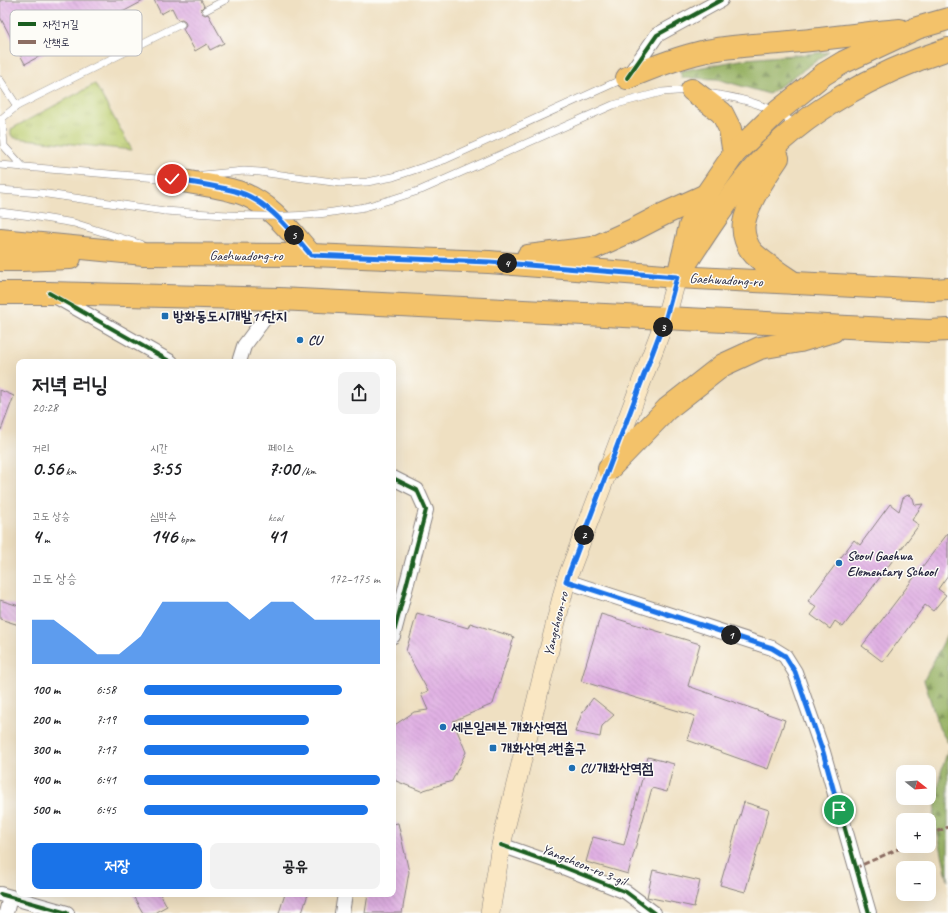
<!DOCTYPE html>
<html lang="ko">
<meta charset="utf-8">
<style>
:root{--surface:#fff;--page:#f2f2f2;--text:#202124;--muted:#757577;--accent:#1a73e8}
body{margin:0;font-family:Caveat,"Poor Story",sans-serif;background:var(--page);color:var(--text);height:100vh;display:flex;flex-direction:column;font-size:15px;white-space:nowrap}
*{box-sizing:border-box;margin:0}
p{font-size:13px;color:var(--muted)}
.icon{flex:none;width:22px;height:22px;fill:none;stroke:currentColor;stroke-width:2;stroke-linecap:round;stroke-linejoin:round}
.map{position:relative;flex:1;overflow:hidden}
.sheet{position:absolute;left:16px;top:359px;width:380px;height:538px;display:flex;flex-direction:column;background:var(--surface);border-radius:8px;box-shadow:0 4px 16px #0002}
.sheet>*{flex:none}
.needle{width:26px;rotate:107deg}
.buttons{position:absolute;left:896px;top:765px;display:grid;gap:8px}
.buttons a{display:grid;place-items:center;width:40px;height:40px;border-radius:8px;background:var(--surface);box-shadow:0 4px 16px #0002;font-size:20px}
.pin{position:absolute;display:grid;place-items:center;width:34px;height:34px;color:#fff;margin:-17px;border:2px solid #fff;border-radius:50%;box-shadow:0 1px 4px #0007}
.km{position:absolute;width:20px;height:20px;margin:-10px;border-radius:50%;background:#222;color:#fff;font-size:11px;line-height:20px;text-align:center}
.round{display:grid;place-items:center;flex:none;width:42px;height:42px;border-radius:8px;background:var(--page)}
.head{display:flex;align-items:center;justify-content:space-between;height:68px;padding:0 16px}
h1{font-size:22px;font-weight:700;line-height:30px}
.figures{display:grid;grid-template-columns:repeat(3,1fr);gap:6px;height:68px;padding:4px 16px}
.figures div{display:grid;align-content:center}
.figures b{font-size:20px;font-weight:700}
.figures small{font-size:11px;font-weight:400}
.figures p{font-size:11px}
.chart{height:112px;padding:8px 16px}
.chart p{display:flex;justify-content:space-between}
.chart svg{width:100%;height:72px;margin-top:4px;fill:var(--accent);opacity:.7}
.action{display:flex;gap:8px;margin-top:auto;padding:8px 16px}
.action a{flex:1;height:46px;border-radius:8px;background:var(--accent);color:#fff;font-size:16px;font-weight:700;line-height:46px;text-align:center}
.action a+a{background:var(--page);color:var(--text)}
ul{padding:0 16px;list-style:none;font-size:13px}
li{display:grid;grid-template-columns:64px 48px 1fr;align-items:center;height:30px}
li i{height:10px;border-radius:5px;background:var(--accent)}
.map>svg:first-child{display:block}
.grass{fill:url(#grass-tufts);stroke:#6f7855}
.forest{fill:url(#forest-firs);stroke:#5c694e}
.building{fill:url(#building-back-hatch)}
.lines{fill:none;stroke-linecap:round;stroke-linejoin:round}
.service-casing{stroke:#88817e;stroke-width:8}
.minor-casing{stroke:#88817e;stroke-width:16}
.secondary-casing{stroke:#88817e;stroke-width:20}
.primary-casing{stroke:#88817e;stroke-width:24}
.motorway-casing{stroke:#88817e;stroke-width:24}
.service{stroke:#fff;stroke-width:7}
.minor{stroke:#fff;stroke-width:14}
.secondary{stroke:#fae7c3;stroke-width:19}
.primary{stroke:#f3c26a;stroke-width:22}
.motorway{stroke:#f3c26a;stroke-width:22}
.service-bridge-casing{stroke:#88817e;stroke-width:8;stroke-linecap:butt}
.service-bridge{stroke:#fff;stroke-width:7}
.quiet{stroke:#8d6e63;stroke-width:3;stroke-dasharray:6 3;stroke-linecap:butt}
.cycleway-casing{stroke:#fdfcf7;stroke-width:6}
.cycleway{stroke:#1b5e20;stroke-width:4}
.route-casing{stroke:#fff;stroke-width:8}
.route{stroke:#1a73e8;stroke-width:5}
.poi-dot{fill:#1f6fb2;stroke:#fdfcf7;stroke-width:1.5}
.labels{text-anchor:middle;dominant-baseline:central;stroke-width:3;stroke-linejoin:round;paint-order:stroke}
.street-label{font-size:14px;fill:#22223b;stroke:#fdfcf7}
.poi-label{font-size:14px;font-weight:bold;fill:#22223b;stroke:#fdfcf7;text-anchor:start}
.key{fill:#fdfcf7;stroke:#bbbbbf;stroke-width:1}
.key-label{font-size:11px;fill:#22223b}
</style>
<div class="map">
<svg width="948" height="913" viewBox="0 0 948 913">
<defs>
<pattern id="grass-tufts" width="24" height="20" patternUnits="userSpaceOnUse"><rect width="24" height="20" fill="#bccd6f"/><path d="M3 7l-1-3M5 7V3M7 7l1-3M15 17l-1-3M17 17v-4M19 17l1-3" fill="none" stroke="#a1b061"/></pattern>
<pattern id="forest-firs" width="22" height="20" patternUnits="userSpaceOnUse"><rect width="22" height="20" fill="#95b062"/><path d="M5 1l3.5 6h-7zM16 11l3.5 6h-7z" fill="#798f52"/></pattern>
<pattern id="building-back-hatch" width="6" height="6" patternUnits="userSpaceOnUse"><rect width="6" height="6" fill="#e0b0e3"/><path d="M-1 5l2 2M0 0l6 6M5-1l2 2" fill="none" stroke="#c097c4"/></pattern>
</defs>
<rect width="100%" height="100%" fill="#fdfcf7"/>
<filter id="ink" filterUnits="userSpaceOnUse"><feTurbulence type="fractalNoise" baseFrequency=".025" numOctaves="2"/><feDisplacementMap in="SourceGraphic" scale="8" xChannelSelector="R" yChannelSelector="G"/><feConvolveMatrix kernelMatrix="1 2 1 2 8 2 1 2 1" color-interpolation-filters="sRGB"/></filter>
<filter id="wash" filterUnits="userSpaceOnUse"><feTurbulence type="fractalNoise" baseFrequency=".012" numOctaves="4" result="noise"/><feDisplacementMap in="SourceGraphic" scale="16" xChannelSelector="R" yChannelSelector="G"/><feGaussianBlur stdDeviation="0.9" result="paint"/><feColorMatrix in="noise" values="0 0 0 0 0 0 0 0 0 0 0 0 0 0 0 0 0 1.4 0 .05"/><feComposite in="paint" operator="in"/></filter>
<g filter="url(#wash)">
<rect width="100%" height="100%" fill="#efe0c2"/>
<polygon class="grass" points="95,84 132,150 15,138 11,135 11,129"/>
<g class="forest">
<polygon points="829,52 769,94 717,79 682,78 680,71 746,59"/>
<polygon points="948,633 948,743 939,728 924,680"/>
<polygon points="948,750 948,881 934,817 941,772"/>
</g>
<g id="blocks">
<g class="building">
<polygon points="0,0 145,0 25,64 0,17"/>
<polygon points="154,0 201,0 204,6 201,9 202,13 205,15 208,14 224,43 210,50 207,44 195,51 183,29 186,25 185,21 182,19 178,20 172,8 161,14"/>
<polygon points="0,390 14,396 1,430 0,430"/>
<polygon points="909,495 913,498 915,505 923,504 912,520 919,525 843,627 835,621 830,629 811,615 817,607 808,601 854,540 860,545 890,504 899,511 903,498 906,496"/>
<polygon points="948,533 948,575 938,589 946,595 933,611 925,605 883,662 862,646"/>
<polygon points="0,600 19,606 19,625 0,619"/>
<polygon points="417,613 468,628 470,623 514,637 493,704 453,721 466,752 452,781 421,791 396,781 393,775 393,726 414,712 428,710 421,694 428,691 406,651"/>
<polygon points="601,614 700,644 688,686 785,720 768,769 687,740 695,716 581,681"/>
<polygon points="593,698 614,715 602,726 600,737 575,732 582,713"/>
<polygon points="648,757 674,764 667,792 652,788 628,874 586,862 593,837 624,845"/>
<polygon points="744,802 769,810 745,892 720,885"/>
<polygon points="398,823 409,872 402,913 365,913 368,894 393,894 393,824"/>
<polygon points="653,870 700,881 694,907 647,897"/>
<polygon points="132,894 160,894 167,906 154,913 143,913"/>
<polygon points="285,894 308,894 302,913 279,913"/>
</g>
</g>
</g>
<g filter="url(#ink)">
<use href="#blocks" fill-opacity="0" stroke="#88817e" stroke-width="1"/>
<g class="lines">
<g class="service-casing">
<g id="service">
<polyline points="206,10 225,0"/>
<polyline points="0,80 17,106"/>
<path d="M 707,93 C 729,96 758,102 777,113 C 784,116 790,121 796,125"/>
<polyline points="2,119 4,146 23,167"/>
<polyline points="0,120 17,106 181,24"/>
<polyline points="0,165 170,179"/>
<polyline points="203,175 244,171 260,172 340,183 367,182 393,177 444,160 625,78"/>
<polyline points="0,190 40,193 165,211"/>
<polyline points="365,207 396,198 421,190 613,105 662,92 691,90"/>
<polyline points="0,212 31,216 74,223 140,244"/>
</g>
</g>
<g class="minor-casing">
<g id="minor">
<polyline points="627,78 657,35 721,0"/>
<polyline points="53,295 171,362"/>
<polyline points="239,362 244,346 279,299"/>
<polyline points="393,478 417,490 426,510 393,636"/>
<polyline points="566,581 772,648 785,656 795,672 823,752 869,913"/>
<polyline points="501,845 558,865 626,892 654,913"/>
<polyline points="0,894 67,913"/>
<polyline points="6,913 10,897"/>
<polyline points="342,913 345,894"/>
</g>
</g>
<g class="secondary-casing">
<polyline id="secondary" points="490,913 501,845 566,581 666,317 677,277"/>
</g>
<g class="primary-casing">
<g id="primary">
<path d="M 627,78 C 651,68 676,58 702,52 C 731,45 761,45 790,42 C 827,39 863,33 900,30"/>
<polyline points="692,90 722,113 730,129 734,154"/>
<path d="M 172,179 C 192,183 218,186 238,192 C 270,202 290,231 311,255"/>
<polyline points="0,240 144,254 311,255 489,262 677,277 932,290 948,289"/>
<polyline points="528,256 593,248 633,230 664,214 706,195"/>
<polyline points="0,260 21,260 70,258"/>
<polyline points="679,272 690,226 706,195 734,154 777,112 824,74 844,62 917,28 948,19"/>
<polyline points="0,293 49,293 279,299 929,331 948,330"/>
<polyline points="609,469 667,409 723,365 760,348 800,341 833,331"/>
</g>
</g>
<g class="motorway-casing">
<g id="motorway">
<path d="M 778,158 C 767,174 747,205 744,223 C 742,234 747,247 754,254 C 765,264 782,275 794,283"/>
<path d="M 677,277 C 701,240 725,202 754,168 C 804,111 877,72 948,49"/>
</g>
</g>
<use href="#service" class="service"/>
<use href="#minor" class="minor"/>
<use href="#secondary" class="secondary"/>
<use href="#primary" class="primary"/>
<use href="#motorway" class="motorway"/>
<g class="service-bridge-casing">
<path id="service-bridge" d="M 165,211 C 205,214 247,217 288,216 C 314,216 339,211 365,207"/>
</g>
<use href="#service-bridge" class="service-bridge"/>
<g class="quiet">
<polyline points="929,835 948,827"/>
<polyline points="855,868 905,846"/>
</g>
<g class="cycleway-casing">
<g id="cycleway">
<polyline points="627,78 657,35 721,0"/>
<polyline points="49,293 171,362"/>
<polyline points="393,478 417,490 426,510 393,636"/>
<polyline points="566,581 772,648 785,656 795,672 823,752 869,913"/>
<polyline points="501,845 558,865 626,892 654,913"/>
<polyline points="0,894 67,913"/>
</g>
</g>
<use href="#cycleway" class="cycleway"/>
</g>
</g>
<g class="lines" filter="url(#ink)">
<g class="route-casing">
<path id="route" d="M 172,179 C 192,183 218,186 238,192 C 270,202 290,231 311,255 L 489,262 L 677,277 L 666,317 L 566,581 L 772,648 L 785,656 L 795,672 L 823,752 L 839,810"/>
</g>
<use href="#route" class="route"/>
</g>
<g class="poi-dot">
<rect x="161" y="312" width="8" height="8" rx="2"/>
<circle cx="300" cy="340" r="4"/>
<circle cx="839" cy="563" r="4"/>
<circle cx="443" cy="727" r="4"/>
<rect x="489" y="744" width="8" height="8" rx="2"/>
<circle cx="572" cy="768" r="4"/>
</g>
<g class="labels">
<g class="street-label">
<text x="246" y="255">Gaehwadong-ro</text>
<text transform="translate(726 280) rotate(3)">Gaehwadong-ro</text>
<text transform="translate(556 624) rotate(-76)">Yangcheon-ro</text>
<text transform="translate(584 865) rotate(22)">Yangcheon-ro 3-gil</text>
</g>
<g class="poi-label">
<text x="173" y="316">방화동도시개발11단지</text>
<text x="308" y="340">CU</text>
<text x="847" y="555">Seoul Gaehwa<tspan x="847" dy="16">Elementary School</tspan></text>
<text x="451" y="727">세븐일레븐 개화산역점</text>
<text x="501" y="748">개화산역2번출구</text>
<text x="580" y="768">CU 개화산역점</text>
</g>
</g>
<rect x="10" y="10" width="132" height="46" rx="6" class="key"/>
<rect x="18" y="22" width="18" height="4" fill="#1b5e20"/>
<rect x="18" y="40" width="18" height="4" fill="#8d6e63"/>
<g class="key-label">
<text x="43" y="28">자전거길</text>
<text x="43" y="46">산책로</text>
</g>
</svg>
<div class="buttons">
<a><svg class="needle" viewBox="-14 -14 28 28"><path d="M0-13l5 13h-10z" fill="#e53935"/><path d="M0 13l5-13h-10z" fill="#757577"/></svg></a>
<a>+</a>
<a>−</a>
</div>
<div class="pin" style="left:839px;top:810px;background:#1e9e55"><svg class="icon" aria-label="arrive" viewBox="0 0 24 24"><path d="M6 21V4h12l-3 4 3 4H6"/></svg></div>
<div class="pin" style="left:172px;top:179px;background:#d93025"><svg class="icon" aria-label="check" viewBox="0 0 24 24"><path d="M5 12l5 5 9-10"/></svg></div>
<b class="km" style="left:731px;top:635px">1</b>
<b class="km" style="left:584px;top:535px">2</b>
<b class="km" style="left:663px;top:327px">3</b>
<b class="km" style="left:507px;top:263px">4</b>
<b class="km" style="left:294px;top:235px">5</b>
<section class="sheet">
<div class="head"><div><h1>저녁 러닝</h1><p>20:28</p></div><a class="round"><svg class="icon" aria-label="share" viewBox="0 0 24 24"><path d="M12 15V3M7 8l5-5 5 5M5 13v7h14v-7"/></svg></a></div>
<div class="figures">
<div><p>거리</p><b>0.56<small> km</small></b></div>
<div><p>시간</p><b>3:55</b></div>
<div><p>페이스</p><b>7:00<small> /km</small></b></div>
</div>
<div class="figures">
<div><p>고도 상승</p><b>4<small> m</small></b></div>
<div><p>심박수</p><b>146<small> bpm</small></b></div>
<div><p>kcal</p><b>41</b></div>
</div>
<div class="chart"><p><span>고도 상승</span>172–175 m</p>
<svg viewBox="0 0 160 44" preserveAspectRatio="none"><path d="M0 44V17L10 17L20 27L30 38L40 38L50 27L60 6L70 6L80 6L90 6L100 17L110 6L120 6L130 17L140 17L150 17L160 17V44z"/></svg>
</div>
<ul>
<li><b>100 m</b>6:58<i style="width:84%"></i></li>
<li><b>200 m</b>7:19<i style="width:70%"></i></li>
<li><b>300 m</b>7:17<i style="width:70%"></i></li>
<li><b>400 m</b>6:41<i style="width:100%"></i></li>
<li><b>500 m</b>6:45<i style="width:95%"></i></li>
</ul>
<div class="action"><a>저장</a><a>공유</a></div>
</section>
</div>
